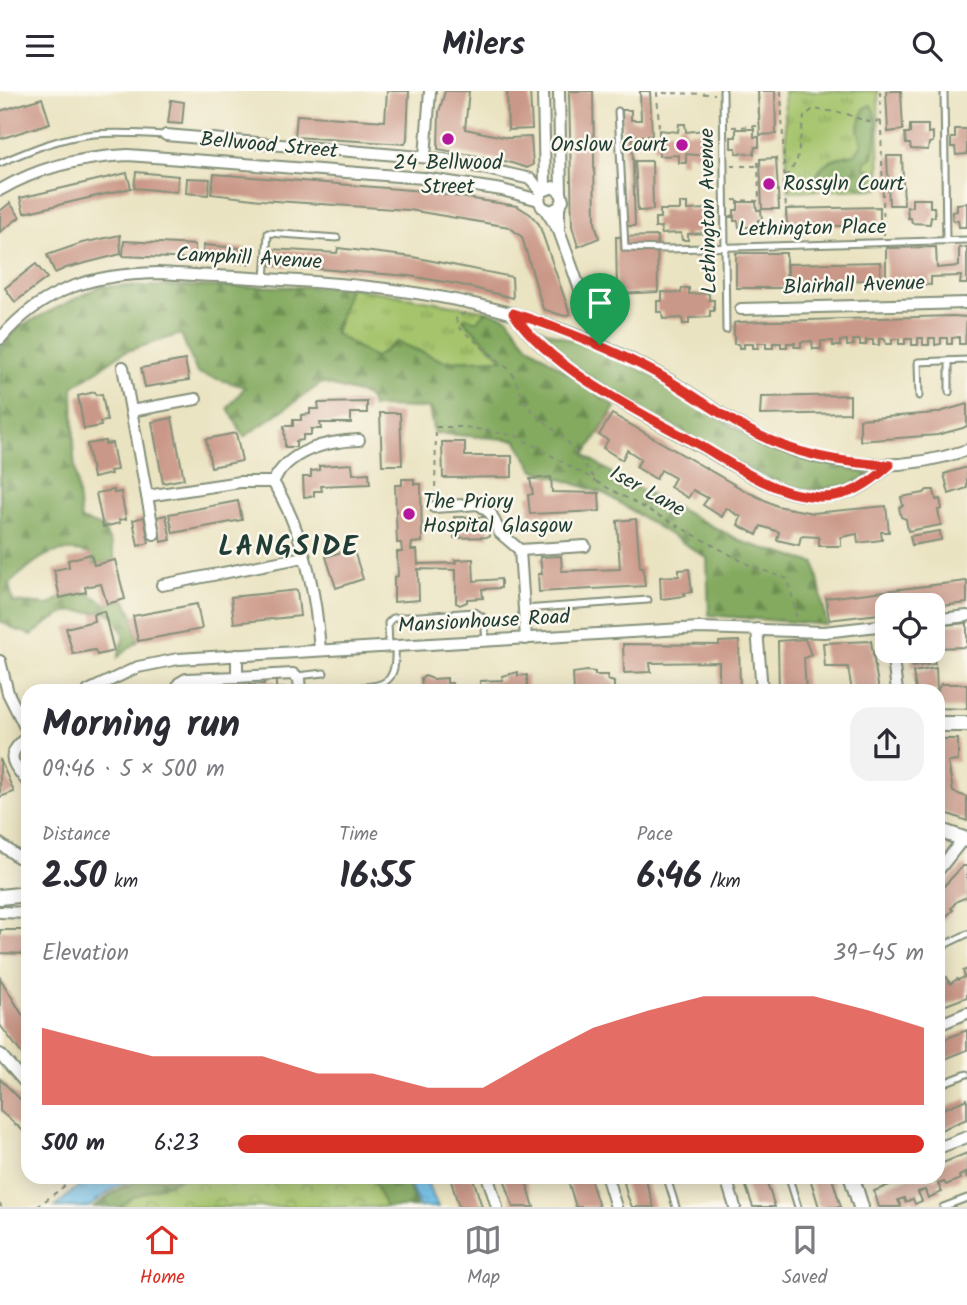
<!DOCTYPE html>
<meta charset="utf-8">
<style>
:root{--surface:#fff;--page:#f2f2f3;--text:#2b2b33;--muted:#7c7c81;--line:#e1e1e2;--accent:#d93025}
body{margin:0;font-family:Kalam,sans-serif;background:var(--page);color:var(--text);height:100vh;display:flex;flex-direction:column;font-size:26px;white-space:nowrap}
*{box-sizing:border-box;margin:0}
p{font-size:23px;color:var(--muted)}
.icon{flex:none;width:38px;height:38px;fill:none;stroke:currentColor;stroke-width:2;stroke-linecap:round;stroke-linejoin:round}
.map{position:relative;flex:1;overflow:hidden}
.details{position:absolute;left:21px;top:593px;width:924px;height:500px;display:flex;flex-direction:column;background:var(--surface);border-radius:21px;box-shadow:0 4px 18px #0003}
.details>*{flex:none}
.controls{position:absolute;left:875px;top:502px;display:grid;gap:14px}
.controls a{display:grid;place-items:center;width:70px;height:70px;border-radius:14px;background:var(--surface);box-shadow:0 4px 18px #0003;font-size:35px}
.pin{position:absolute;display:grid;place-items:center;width:60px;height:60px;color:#fff;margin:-72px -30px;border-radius:50% 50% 50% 0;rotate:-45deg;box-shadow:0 0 7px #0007}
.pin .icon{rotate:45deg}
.round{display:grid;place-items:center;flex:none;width:74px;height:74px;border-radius:21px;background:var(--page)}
.overview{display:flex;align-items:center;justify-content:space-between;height:119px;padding:0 21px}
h1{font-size:38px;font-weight:700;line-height:52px}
.stats{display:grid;grid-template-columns:repeat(3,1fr);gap:10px;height:119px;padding:7px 21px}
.stats div{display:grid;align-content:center}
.stats b{font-size:35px;font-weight:700}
.stats small{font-size:19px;font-weight:400}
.stats p{font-size:19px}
.chart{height:196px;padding:14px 21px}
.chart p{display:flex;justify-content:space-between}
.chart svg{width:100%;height:126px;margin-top:7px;fill:var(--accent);opacity:.7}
ul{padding:0 21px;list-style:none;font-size:23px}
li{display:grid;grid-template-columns:112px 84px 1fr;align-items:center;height:52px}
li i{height:18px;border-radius:9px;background:var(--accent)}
header{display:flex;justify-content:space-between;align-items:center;height:91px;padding:0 21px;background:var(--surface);font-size:32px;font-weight:700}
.tabs{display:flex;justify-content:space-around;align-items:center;height:98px;border-top:2px solid var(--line);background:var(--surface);font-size:19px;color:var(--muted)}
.tabs a{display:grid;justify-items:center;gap:4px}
.tabs .active{color:var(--accent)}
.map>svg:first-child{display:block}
.grass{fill:url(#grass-tufts);stroke:#628050;stroke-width:2}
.forest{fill:url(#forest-firs);stroke:#52744a;stroke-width:2}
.park{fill:url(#park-crowns);stroke:#628050;stroke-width:2}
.water{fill:url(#water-ripples);stroke:#488090;stroke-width:2}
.building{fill:#ca9888}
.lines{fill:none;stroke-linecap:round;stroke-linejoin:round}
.lane-casing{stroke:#84907a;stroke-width:9}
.street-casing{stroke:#84907a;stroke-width:14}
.secondary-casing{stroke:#84907a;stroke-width:18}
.path{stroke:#84907a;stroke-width:2;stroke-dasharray:5 5;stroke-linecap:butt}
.lane{stroke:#fff;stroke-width:5}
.street{stroke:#fff;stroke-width:10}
.secondary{stroke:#fff;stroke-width:14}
.route-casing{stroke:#fff;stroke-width:14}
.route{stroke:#d93025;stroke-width:9}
.poi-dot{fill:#b5179e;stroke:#fbf7ec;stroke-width:2.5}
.labels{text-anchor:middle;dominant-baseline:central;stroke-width:5;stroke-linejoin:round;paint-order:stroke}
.poi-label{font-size:21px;fill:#1f3d34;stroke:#fbf7ec;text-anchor:start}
.street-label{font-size:21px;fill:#1f3d34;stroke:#fbf7ec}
.district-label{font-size:28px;font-weight:bold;letter-spacing:2px;fill:#1f3d34;stroke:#fbf7ec}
</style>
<header><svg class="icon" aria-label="menu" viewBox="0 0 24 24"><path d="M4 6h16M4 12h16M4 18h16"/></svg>Milers<svg class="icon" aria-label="search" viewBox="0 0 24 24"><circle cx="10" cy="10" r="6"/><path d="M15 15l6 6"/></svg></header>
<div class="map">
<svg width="967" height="1116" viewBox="0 0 967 1116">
<defs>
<pattern id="grass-tufts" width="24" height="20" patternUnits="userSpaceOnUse" patternTransform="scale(1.75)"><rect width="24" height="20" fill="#a5c46c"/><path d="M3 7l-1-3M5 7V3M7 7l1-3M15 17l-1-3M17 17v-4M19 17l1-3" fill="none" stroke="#86a05a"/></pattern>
<pattern id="forest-firs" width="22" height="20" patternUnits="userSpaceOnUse" patternTransform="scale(1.75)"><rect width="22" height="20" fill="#84aa60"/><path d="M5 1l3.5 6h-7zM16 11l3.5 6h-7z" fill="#6b8c50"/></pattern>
<pattern id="park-crowns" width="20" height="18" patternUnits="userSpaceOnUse" patternTransform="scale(1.75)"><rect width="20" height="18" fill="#a5c46c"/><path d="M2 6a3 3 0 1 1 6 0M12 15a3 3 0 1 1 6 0" fill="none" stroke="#86a05a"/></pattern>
<pattern id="water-ripples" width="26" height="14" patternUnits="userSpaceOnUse" patternTransform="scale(1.75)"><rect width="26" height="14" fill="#72c2ed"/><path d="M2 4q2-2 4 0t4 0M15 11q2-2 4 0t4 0" fill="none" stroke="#5d9fc1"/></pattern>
</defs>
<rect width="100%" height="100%" fill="#fbf7ec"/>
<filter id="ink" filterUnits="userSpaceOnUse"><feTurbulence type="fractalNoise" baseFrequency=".0143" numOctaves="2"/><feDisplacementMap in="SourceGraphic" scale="14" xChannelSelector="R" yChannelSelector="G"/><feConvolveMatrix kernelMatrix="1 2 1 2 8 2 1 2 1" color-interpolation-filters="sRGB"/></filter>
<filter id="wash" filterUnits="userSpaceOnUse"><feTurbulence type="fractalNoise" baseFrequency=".00686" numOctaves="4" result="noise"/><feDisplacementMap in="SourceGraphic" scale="28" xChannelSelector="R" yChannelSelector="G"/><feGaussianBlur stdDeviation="1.57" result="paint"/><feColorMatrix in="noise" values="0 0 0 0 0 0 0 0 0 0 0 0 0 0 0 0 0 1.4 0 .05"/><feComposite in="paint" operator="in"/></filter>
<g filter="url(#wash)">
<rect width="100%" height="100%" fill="#eae3c1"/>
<g class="grass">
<polygon points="784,0 878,0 880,98 788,100"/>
<polygon points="349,196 487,220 476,230 504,268 443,270 397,251 374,268 335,242"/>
</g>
<g class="forest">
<path d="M 871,14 C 880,29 876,49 873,66 L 866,70 L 864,77 L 876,80 L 871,95 L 863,98 L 845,89 L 815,87 C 822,70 838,66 855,63 L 862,53 L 858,39 L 864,17 Z"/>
<path d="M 101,195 L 349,196 L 335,242 L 374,267 L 397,251 L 443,270 L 503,268 L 463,229 L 466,226 L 476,230 L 487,220 L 507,226 L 527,253 L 615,316 L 585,364 L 622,389 L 745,452 L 815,472 L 827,534 L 709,524 L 707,467 L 605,403 L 534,379 L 516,349 L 434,342 L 429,317 L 372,316 L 369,307 L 365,304 L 322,292 L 244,346 L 228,317 L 245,296 L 197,282 L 181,243 L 124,261 L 73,296 L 74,367 L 81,429 L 103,436 L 111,453 L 115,469 L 94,474 L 90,463 C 51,452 37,469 9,493 L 13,511 L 49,514 L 60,507 L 86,501 L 107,513 L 125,508 L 133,525 L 138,550 L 118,566 L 124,544 L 114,525 L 104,520 C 93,523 87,520 76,520 C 61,520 44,535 32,544 L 16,539 L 0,530 L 0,256 L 20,235 Z"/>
<polygon points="529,234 591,256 650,283 753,348 798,367 871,383 847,395 815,399 788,395 758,383 618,303 571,273 538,249"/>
<polygon points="145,1087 200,1087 131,1116 94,1116 120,1097"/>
<polygon points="365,1087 406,1087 416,1116 381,1116"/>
</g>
<polygon class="park" points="183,1087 372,1087 386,1116 120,1116 133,1106"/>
<g class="water">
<polygon points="88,1087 135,1087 117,1095 89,1116 55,1116"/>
<polygon points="407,1087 425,1087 438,1116 419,1116"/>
</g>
<g id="blocks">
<g class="building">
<polygon points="387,0 409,0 407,48 405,53 295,46 297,24 385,30"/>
<polygon points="445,0 469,0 465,38 508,47 531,46 533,74 527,77 505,70 438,58 439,21"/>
<polygon points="507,0 530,0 532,38 508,39"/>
<polygon points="569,0 593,0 595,132 599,147 578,156 572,135"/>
<polygon points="640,0 650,0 652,45 632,45 635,135 625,135 622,19 631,19 631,29 641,29"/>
<polygon points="758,0 775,0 776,43 760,44"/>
<polygon points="886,0 901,0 903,39 888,41"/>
<polygon points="42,7 50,32 0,48 0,20"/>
<polygon points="171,9 184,11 182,33 168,32"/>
<polygon points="679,33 685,33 686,41 705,39 706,47 710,47 711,58 707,58 707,65 686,63 686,72 679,72 679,64 659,65 659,58 654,58 654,49 659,49 659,39 678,41"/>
<polygon points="910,34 928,34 928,42 933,41 933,51 929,52 928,59 911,58 910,53 906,53 905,42 910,42"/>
<polygon points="736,38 754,38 754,46 759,46 759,56 755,56 754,63 736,62 736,57 731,57 731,46 736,46"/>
<polygon points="955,38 967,38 967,63 956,64 955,56 951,56 951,47 955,47"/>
<polygon points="887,65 902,65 904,114 889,114"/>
<polygon points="776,67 779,118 762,118 760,68"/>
<polygon points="635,70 652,70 653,119 638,120"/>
<polygon points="136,81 178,85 177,101 134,97"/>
<polygon points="127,82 131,97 24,122 20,107"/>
<polygon points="214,83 423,100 517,115 530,123 539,133 570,223 564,225 543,218 522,146 509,136 409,119 261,109 211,103"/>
<polygon points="187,87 210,88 208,104 186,102"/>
<polygon points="912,108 930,108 930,116 934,116 935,126 931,126 930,133 912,132 911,127 908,127 907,116 912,116"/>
<polygon points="738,111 756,111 757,119 761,119 762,129 758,129 757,136 739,136 738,130 734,130 734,126 729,126 734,124 734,119 738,119"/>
<polygon points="10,112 20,126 0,141 0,120"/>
<polygon points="680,112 687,112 687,119 707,118 708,125 712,126 713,136 708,136 708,142 688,143 688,149 682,149 681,142 661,143 661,136 655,137 655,127 660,127 660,119 680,119"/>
<polygon points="967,112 967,136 959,136 958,129 953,130 952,121 957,120 957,113"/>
<polygon points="880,116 880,135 787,135 786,118"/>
<polygon points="120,144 121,163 66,177 55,182 47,164 82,152"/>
<polygon points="657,145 658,201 617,203 616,146"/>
<polygon points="124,150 195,154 195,168 123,165"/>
<polygon points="204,154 250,158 249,173 202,168"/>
<polygon points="936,156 937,177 959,175 959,157 967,156 967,193 960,193 961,185 931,186 931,194 886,192 886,157"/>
<polygon points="338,157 413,166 512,186 513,207 457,193 409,185 269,174 271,158 337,162"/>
<rect x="736" y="162" width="50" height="35"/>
<polygon points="880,171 881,189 788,190 788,173"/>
<polygon points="36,173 47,187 15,211 5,197"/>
<polygon points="682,197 689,197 689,203 709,202 709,209 714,209 714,220 710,220 710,226 689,227 689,233 683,233 682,227 663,228 662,221 657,221 657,210 662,210 662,201 681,202"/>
<polygon points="953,225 967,226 965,253 959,253 959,246 952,247 952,253 947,253 947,247 941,247 941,253 935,254 935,247 929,247 929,254 923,254 923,247 918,247 918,254 912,254 912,248 905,248 905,253 899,253 899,248 892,248 892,253 886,253 885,248 879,248 879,254 873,254 873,249 866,249 866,254 860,254 860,249 853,249 854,254 847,255 847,249 840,250 840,255 833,255 833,250 821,250 821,258 813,258 812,250 801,251 801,256 794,256 795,252 787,252 787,256 781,256 781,252 773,252 773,257 766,257 766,252 758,252 758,257 753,257 753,253 744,253 744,257 739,257 739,253 734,253 734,232 738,231"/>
<polygon points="185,269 189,289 145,296 141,277"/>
<polygon points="95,301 96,304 102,303 107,330 100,331 101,335 84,338 78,305"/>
<polygon points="850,304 850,322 760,324 761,306"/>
<polygon points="367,311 367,322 351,322 351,332 320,332 321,338 311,338 311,344 303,344 303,349 296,350 296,356 285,356 284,335 293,335 293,329 301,329 301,324 310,323 310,318 319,318 318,312"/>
<polygon points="967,313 967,335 963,337 937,344 860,350 860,328 936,322"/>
<polygon points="380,322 400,322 402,374 382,374"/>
<polygon points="612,323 744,399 777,415 813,422 886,415 889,441 881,441 882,449 858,452 857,443 841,446 841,455 819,455 819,446 801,445 799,454 777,449 779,441 761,435 757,444 738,434 741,426 726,417 722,426 703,414 708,407 693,399 688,407 670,396 675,387 661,379 656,388 636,376 641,368 627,359 622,369 603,357 608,349 599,344"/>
<polygon points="172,327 184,388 163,392 152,331"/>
<polygon points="236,342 242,370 211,376 206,348"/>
<polygon points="105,350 105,353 112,352 117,379 110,380 111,383 93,387 87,353"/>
<polygon points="442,351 465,351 465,365 512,365 512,386 443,387"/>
<polygon points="352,373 353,383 369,382 370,393 321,395 322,400 314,400 314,405 304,406 303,386 311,386 311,380 319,379 319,375"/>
<polygon points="967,376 967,397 949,403 944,383"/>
<polygon points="551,386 552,401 599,402 600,420 530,423 528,404 533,403 530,388"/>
<polygon points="402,388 414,388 414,393 421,393 422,451 412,452 411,459 417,459 418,473 456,472 455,469 473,468 474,490 501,488 501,497 482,498 483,507 467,508 467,511 460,514 456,512 456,479 418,478 419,509 394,511 394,486 398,485 397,461 402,461 401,452 397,452 395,394 402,394"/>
<polygon points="114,399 114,402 121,401 126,428 119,429 120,432 103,436 96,402"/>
<polygon points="927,399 934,399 936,409 940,408 942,418 938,419 941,434 908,440 906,428 901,426 899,416 903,415 901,406 924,402"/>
<polygon points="238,410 242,429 173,442 169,423"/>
<polygon points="166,424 171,449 161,451 157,426"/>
<polygon points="144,426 149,452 138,455 133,429"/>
<polygon points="454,426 489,426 489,446 454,447"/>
<polygon points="636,428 640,476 643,476 645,495 539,501 538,483 542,483 540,466 561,465 562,480 620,478 617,430"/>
<polygon points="940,440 941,449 912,454 910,445"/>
<polygon points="353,457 363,488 336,497 326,466"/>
<polygon points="91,463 94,474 115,469 125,508 107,513 101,493 85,496 86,501 60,507 54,479 69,476 68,469"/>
<polygon points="689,478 692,501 684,502 685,505 661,508 660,486 679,485 679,479"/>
<polygon points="967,490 967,512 933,516 887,514 887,522 829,529 826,507"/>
<polygon points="297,499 300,525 234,532 231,506"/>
<polygon points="197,513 202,538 138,550 133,525"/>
<polygon points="104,520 114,560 97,564 95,559 73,563 66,537 94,530 93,523"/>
<polygon points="967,532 967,556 933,557 933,535"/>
<polygon points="805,548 811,564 804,567 806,600 779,600 778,550"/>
<polygon points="739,550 740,600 719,600 719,571 650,572 651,581 624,582 623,553 719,554 719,551"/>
<polygon points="871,550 879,600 852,600 848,576 825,576 823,552"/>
<polygon points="910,560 933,560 935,573 912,576"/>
<polygon points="936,577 937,600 916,600 913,581"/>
<polygon points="587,580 595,581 595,584 608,584 608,589 614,591 614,600 574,600 573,582"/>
<polygon points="518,581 518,585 527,584 527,600 481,600 480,590 503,589 502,585"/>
<polygon points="425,585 433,588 447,587 447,592 452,592 453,600 422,600 421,587"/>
<polygon points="270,587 270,590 276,590 276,597 287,597 287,600 230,600 230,589 245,588 245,592 248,591 250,594 264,593 264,588"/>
<polygon points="941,593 967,593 967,618 938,617 938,598"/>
<polygon points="938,648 958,648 958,670 948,671 953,701 967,706 967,730 938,719"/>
<polygon points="0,668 14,701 0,706"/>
<polygon points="963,775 967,775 967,806 957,810 951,817 953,819 938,833 938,801"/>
<polygon points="0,839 28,839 28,863 0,862"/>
<polygon points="967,878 967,906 938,917 938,897 942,896 939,889 947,886 950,893 957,888 958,889 965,886 963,880"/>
<polygon points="0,887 28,933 28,971 0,934"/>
<polygon points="967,939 967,959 938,971 938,951"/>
<polygon points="0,988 28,1016 28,1044 0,1020"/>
<polygon points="967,1008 967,1028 938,1040 938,1020"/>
<polygon points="967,1062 967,1088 965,1082 959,1085 960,1088 946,1094 944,1091 938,1093 942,1101 928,1107 925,1099 918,1101 922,1110 915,1113 913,1108 905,1111 904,1107 898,1109 901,1116 879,1116 874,1100 907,1087 938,1087 938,1074"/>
<polygon points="450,1087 473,1087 482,1116 459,1116"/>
<polygon points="504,1087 525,1087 534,1116 513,1116"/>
<polygon points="567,1087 590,1087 599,1116 576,1116"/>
<polygon points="623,1087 645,1087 654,1116 632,1116 627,1104"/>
<polygon points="743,1087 765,1087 775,1116 753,1116"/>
<polygon points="810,1087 832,1087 841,1116 819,1116"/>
</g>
</g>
</g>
<g filter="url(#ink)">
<use href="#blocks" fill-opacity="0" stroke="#84907a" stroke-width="2"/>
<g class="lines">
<g class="lane-casing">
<g id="lane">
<polyline points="723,0 726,239"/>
<polyline points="944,0 946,150"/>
<polyline points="618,20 625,157 669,158 967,149"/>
<path d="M 0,72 C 30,59 61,46 94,43 C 118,41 142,43 166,44"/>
<polyline points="265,189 268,142 337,147"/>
<polyline points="949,270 949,301"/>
<polyline points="919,305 918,271 967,269"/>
<polyline points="524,518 648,509"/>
<polyline points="389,556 388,532 393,527 475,521 484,527 486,550"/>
<polyline points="297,585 324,582"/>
<path d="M 351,597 C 386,595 397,593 395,555"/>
<polyline points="938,857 967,843"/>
<polyline points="938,994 967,983"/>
<polyline points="667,1087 676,1116"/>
<polyline points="789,1087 798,1116"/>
<polyline points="943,1116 967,1107"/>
</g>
</g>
<g class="street-casing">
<g id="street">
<polyline points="543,0 545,97"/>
<polyline points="559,0 561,102"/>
<polyline points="166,44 443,68 531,88 541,101"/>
<polyline points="425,66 430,0"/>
<path d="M 0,99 C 39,76 83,66 128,64 L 423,87 L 502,99 L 539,109"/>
<polyline points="545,118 559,140 600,254"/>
<polyline points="559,137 559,116 563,109 561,102 553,96 541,101 539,109 542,116 551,120 559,116"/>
<polyline points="741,218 967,212"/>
<path d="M 513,222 C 552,280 643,323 703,357 C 728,371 755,389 783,399 C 793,403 808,405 819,405 C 850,407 869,393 890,374"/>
<path d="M 0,248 C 43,197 94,183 158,182 C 276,189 396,190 510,222 C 561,236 611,257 657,282 C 688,299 716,321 747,338 C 814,377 894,384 967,359"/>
<polyline points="123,276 154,443"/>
<polyline points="131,320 196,308"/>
<path d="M 273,391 C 289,359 327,350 359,349"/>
<path d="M 147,405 L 240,391 L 273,391 C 304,441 316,502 320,559"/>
<polyline points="434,416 479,413 491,423 500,442 520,459 526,548"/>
<polyline points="520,459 585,455"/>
<polyline points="162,494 304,466"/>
<polyline points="933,529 967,525"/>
<polyline points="757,538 762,600"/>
<polyline points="892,560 897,600"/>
<polyline points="237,564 237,586 293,583 299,588 300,600"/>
<polyline points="0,570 8,602 28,642"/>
<polyline points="88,600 138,576 178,568 699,537 824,541 887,534"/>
<polyline points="177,600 179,592 186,588 237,586"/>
<path d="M 28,644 C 4,667 11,669 28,692"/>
<polyline points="0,753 18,766 28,767"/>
<polyline points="938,780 963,748"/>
<polyline points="0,821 28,822"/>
<polyline points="938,934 967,922"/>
<polyline points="0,963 28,995"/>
<polyline points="938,1057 967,1046"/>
<polyline points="488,1087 497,1116"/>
<polyline points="607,1087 616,1116"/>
<polyline points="726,1087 735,1116"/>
</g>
</g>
<g class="secondary-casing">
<g id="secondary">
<polyline points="938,633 967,633"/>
<polyline points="938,739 967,749"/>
<polyline points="0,806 28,803"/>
<polyline points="852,1087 861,1116"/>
</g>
</g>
<g class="path">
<polyline points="781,0 787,146"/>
<polyline points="880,0 884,144"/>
<polyline points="659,36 657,2 715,3"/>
<polyline points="732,36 759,35 758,0"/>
<polyline points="731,75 757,75"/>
<polyline points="785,84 789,83 797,69 804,26 813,18 844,22 868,31 880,30"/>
<polyline points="733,109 759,110 758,68"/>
<polyline points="465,222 456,227 458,236 511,280 527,315 567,350 597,391 753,476 788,488 797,529"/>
<polyline points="435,406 436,336 465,336 517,345 596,390"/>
<polyline points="0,1112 1,1116"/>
<polyline points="37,1116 75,1087"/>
</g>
<use href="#lane" class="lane"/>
<use href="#street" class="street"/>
<use href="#secondary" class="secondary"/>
</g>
</g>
<g class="lines" filter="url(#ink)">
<g class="route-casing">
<path id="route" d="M 513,222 C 562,238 610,257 656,282 C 689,300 718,323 751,340 C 796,364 840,372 890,374 C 869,393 849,407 819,406 C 808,405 793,403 783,399 C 755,389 728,371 703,356 C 643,323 552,280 513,222 Z"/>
</g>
<use href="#route" class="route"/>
</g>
<g class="poi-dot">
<circle cx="448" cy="48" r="7"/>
<circle cx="682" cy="54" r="7"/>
<circle cx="769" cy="93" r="7"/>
<circle cx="409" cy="423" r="7"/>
</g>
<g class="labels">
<g class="poi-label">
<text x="668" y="54" text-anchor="end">Onslow Court</text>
<text x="448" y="72" text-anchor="middle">24 Bellwood<tspan x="448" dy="24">Street</tspan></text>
<text x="783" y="93">Rossyln Court</text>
<text x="423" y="411">The Priory<tspan x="423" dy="24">Hospital Glasgow</tspan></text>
</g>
<g class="street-label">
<text transform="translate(269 55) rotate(5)">Bellwood Street</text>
<text transform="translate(709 120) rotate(-91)">Lethington Avenue</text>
<text transform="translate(812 138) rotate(-1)">Lethington Place</text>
<text transform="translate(249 168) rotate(3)">Camphill Avenue</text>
<text transform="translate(854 195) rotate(-2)">Blairhall Avenue</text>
<text transform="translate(647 401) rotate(29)">Iser Lane</text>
<text transform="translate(484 531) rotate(-3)">Mansionhouse Road</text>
</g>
<g class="district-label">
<text x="289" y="456">LANGSIDE</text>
</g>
</g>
</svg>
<div class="controls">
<a><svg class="icon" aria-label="locate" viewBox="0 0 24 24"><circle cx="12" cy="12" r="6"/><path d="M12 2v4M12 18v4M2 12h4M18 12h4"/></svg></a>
</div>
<div class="pin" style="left:600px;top:254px;background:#1e9e55"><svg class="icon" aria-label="arrive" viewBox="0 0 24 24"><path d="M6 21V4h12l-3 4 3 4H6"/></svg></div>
<section class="details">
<div class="overview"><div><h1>Morning run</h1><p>09:46 · 5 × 500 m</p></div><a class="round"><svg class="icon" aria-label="share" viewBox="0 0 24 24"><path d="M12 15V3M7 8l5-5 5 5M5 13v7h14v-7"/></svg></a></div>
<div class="stats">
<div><p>Distance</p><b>2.50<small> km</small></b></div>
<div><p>Time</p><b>16:55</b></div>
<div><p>Pace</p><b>6:46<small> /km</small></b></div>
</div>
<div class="chart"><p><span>Elevation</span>39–45 m</p>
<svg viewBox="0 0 160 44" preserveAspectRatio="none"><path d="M0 44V17L10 22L20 27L30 27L40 27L50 33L60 33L70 38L80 38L90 27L100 17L110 11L120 6L130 6L140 6L150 11L160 17V44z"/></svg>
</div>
<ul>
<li><b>500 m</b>6:23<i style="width:100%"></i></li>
</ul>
</section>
</div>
<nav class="tabs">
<a class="active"><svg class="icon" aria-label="home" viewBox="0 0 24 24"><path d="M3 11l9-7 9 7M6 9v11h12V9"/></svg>Home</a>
<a><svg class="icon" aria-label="map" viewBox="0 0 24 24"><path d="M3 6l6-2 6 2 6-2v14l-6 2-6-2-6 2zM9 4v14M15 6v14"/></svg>Map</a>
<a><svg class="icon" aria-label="saved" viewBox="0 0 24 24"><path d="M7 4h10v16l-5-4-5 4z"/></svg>Saved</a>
</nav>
